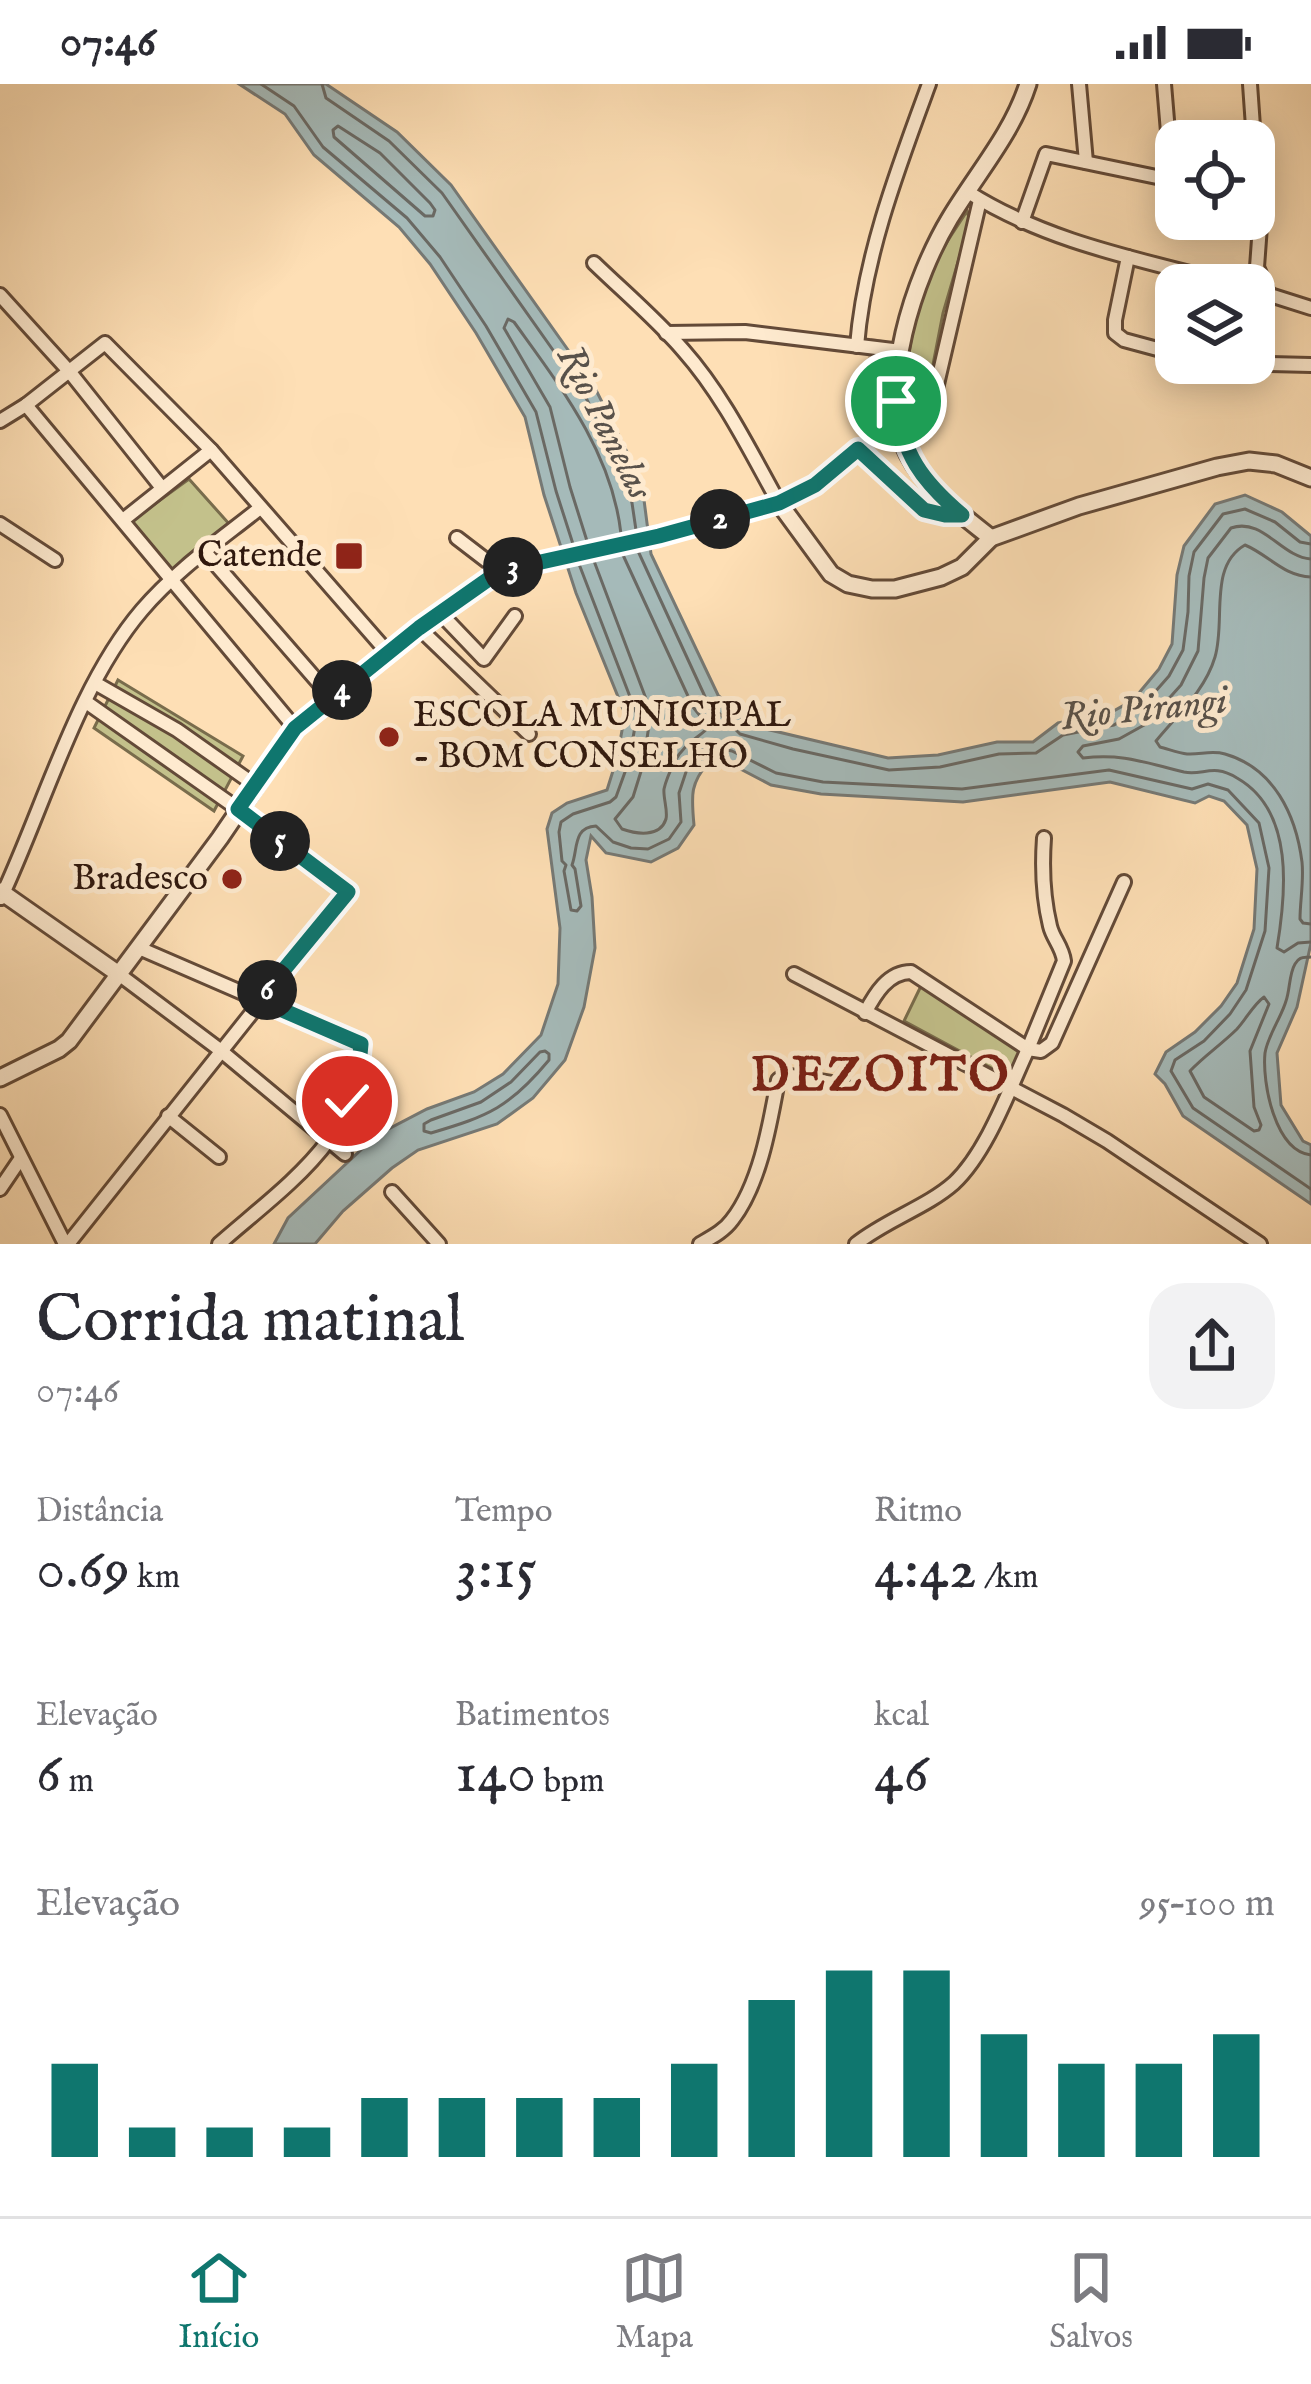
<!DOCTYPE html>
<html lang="pt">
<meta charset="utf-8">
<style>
:root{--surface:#fff;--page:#f2f2f3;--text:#2b2b33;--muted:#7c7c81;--line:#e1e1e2;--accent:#0f766e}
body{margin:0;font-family:"IM FELL English",serif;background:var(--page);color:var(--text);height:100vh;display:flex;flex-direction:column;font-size:45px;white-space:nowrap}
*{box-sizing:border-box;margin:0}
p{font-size:39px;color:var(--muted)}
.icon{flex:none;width:66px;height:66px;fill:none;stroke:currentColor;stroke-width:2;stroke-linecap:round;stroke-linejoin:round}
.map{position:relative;height:1160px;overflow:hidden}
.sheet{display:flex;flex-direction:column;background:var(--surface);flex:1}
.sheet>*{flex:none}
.fabs{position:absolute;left:1155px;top:36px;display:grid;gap:24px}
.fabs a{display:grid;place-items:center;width:120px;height:120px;border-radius:24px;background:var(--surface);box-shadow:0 6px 30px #0003;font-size:60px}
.pin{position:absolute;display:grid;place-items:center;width:102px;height:102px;color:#fff;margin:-51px;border:6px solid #fff;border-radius:50%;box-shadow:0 3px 12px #0007}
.km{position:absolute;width:60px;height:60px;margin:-30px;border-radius:50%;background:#222;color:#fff;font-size:33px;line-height:60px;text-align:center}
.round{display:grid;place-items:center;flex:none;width:126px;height:126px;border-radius:36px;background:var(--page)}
.headline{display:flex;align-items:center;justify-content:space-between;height:204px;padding:0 36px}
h1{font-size:66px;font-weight:600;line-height:90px}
.figures{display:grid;grid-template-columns:repeat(3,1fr);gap:18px;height:204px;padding:12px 36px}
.figures div{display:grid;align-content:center}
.figures b{font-size:60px;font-weight:600}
.figures small{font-size:33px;font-weight:400}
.figures p{font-size:33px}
.chart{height:336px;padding:24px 36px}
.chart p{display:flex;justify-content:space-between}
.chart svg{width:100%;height:216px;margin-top:12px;stroke:var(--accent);stroke-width:6}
.status{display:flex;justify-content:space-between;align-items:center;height:84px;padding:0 60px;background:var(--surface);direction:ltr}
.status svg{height:33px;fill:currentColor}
.tabs{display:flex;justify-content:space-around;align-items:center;height:168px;border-top:3px solid var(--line);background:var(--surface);font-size:33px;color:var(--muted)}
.tabs a{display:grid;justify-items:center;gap:6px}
.tabs .selected{color:var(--accent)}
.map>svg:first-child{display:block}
.green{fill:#c3c18b;stroke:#796c4c;stroke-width:3}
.water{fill:#a5bab9;stroke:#767975;stroke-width:3}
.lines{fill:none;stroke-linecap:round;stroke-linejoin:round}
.shore{stroke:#6a6964;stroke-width:3}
.minor-tunnel{stroke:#d5b794;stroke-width:12;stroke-dasharray:12 6;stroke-linecap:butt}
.minor-casing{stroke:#634a38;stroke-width:18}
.tertiary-casing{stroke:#634a38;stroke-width:21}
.minor{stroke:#feeacf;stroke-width:12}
.tertiary{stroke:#feeacf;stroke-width:15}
.route-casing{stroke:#fff;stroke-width:24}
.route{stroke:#0f766e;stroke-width:15}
.poi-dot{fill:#8f2418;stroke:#feeacf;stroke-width:4.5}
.labels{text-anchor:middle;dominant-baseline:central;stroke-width:10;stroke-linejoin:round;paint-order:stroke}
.poi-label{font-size:36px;fill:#2f180e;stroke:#feeacf;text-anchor:end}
.water-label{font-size:39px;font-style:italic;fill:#58514a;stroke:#feeacf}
.district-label{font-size:48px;font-weight:bold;letter-spacing:3px;fill:#7a1f14;stroke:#feeacf}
</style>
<div class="status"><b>07:46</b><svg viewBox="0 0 49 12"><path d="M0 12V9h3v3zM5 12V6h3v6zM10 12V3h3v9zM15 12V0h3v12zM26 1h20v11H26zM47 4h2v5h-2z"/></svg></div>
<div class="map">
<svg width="1311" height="1160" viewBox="0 0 1311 1160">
<rect width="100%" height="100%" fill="#fedfb5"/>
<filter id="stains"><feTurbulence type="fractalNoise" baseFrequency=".00167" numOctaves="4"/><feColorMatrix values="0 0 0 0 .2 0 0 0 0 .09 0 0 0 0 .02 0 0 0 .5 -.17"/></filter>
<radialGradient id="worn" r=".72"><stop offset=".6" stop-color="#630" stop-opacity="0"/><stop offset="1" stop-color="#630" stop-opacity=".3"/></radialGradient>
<g class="green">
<path d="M 967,127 L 970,137 L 943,229 L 922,337 L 908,337 C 899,293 916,217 937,176 C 945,159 957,143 967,127 Z"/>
<polygon points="189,395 231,442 173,488 130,438"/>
<polygon points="118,596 243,672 214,727 94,644"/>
<polygon points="921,902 1023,966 1008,993 904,937"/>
</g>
<path class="water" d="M 239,0 L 326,0 L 397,48 L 451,101 L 595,304 L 631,376 L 644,416 L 651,470 L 718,611 L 749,641 L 888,674 L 938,671 L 997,658 L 1033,658 L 1058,639 L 1110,629 L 1133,616 L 1159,585 L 1172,560 L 1177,491 L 1184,462 L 1215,420 L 1245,411 L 1282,428 L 1311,452 L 1311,859 L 1297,923 L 1277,969 L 1281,1021 L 1303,1057 L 1311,1061 L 1311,1120 L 1183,1032 L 1165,1000 L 1155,990 L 1166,968 L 1195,948 L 1221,922 L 1237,899 L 1254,845 L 1257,785 L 1247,741 L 1224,717 L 1209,712 L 1195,719 L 1110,698 L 963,718 L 821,710 L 771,701 L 727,678 L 711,675 C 690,699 691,710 694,741 L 678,764 L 651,778 L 606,769 L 591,752 L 586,776 L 592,813 L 595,864 L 584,923 L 565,976 L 533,1014 L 497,1040 L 418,1066 L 392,1084 L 343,1127 L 315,1160 L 274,1160 L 288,1134 L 377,1051 L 427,1025 L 474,1008 L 503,990 L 541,951 L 558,900 L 560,844 L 547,745 L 552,729 L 567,719 L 607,706 L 617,674 L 625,630 L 576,509 L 544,411 L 525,333 L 476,249 L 430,180 L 399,143 L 314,71 L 285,30 Z"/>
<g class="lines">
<g class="shore">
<polyline points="261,0 294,22 323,63 407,134 440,173 486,242 536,328 556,407 573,460"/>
<polyline points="322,0 326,14 389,57 442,109 584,310 620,380 632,419 636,446"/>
<polygon points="338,42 380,69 430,119 435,126 433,132 425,132 334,53 333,46"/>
<path d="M 587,457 L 570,403 L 550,323 L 504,244 L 508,235 L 514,238 C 560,302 612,368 621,450"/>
<polyline points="638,467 707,617 740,650 793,665 889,686 940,683 999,670 1036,669 1063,651 1114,641 1140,625 1169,592 1183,566 1188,528 1189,492 1194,468 1223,430 1245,425 1275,438 1300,458 1311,460"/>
<path d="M 1311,475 C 1281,473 1263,433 1231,444 L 1208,474 L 1204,494 L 1198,567 L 1181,601 L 1146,640 L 1119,655 L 1083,662 L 1078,668 L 1083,674 C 1123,669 1146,679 1184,688 C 1203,692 1213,679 1237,694 C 1295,727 1286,810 1277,864 L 1284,868 L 1298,859 L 1311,858"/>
<path d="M 594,477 L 651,628 L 643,681 L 633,713 L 615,735 L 622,745 C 636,750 660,754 666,735 C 668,726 663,714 664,705 C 666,696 671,685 675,677 C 683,661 698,654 709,643 L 693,623 L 623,471"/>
<path d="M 579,480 L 637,631 L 629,677 L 616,713 L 610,718 L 573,730 L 561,738 L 559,748 L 562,777 L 566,781 L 564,787 L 571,826 L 577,827 L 581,822 L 575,785 L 572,781 C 578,765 573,743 596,742 L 613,758 L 631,764 L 648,765 L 669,755 L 681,738 L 679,709 L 687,685 L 701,667 L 711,663 L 732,667 L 776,689 L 823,698 L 962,705 L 1109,686 L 1192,705 L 1208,700 L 1228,706 L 1259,739 L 1269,784 L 1265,847 L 1246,906 L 1230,930 L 1204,957 L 1175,976 L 1171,987 L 1193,1024 L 1311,1105"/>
<path d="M 1311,493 C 1283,492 1269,471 1245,461 C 1208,482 1226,537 1215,573 C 1205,607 1177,631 1156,657 L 1160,663 C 1168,665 1179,669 1187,670 C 1200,671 1211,666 1225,670 C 1274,684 1296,731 1302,778 C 1304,797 1300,817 1300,835 L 1303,839 L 1311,840"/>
<path d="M 1311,873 C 1303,874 1300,872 1295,880 C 1289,890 1290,906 1286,917 C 1281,934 1268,951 1265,969 C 1262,999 1275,1067 1311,1071"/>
<path d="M 1264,913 L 1269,920 L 1250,967 L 1254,1023 L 1261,1041 L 1259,1046 L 1254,1047 L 1204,1013 L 1190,987 C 1204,972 1222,960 1237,945 C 1247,934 1253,921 1264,913 Z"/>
<path d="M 545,967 L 549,970 L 549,976 C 510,1023 489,1032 431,1049 L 424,1047 L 424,1040 L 431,1036 L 481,1018 L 511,998 L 540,968 Z"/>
</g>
<polyline class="minor-tunnel" points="873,280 877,255"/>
<g class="minor-casing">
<g id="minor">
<polyline points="1079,0 1086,78"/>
<polyline points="1164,0 1172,96"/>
<polyline points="1250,0 1254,57"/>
<polyline points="1254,57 1260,142 1257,183 1269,211"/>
<path d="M 968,108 C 1050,160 1144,176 1236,201"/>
<polyline points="1022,138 1046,70 1176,97"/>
<polyline points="1128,173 1115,236 1115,249 1124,256 1176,270"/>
<path d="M 594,179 C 624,208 656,235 683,266 C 723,311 750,367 779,419 L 815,401 L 858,365 L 924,426 L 945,431 L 962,431"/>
<polyline points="1254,206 1311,224"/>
<polyline points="0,211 69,287 162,404"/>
<polyline points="666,249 745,248 901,267"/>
<path d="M 857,262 C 864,173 898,84 929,0"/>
<polyline points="1229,279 1311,281"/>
<polyline points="26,321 295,644"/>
<polyline points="0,337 26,321 105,259 211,366 389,570"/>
<polyline points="928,339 980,116"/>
<polyline points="123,436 211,366"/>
<polyline points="0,440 55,476"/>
<polyline points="457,454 500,487"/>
<polyline points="205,468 332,614"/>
<polyline points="441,530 484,575 515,532"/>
<polyline points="419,544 529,650"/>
<polyline points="95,599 177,646 255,701"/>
<path d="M 1,814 C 44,723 77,602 142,526 C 176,486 220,456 260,424"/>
<path d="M 139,864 L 361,960 C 359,992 347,1030 328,1057 C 300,1095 254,1129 219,1160"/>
<polyline points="794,890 1063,1031 1107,1057 1260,1160"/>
<polyline points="120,891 220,966 345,1070"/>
<path d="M 865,929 C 875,910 888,888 911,888 L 1028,965 L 1064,877 C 1062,862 1053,855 1050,842 C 1043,813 1042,782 1044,754"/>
<polyline points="0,1031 65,1160"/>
<polyline points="168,1032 219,1073"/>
<polyline points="0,1105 21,1074"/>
<polyline points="392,1108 439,1160"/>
<polyline points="68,1160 348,808 238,725 86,618"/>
<path d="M 700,1160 C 712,1153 724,1147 732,1136 C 760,1100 770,1040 778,996 L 785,991 L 844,1001"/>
<path d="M 856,1160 C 886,1136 927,1123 954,1099 C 987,1068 1009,1006 1028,965 L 1041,967 L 1052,959 L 1124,798"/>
</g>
</g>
<g class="tertiary-casing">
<g id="tertiary">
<path d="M 991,454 C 961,430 926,405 908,370 C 876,305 915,192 950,134 C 977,89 1012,50 1028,0"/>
<polyline points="0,807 120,891"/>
<polyline points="0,994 59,965 69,957 220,754 295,644 419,544 500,487 659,452 779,419 831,490 848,500 872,505 895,505 941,493 962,483 991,454 1079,422 1217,383 1249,377 1276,380 1311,394"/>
</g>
</g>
<use href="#minor" class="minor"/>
<use href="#tertiary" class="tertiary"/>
</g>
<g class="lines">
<g class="route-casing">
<path id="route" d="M 347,1017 L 359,981 L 361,960 L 259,916 L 348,808 L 238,725 L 295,644 L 419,544 L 500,487 L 659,452 L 779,419 L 815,401 L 858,365 L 924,426 L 945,431 L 962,431 C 922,397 902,370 896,317"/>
</g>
<use href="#route" class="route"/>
</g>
<g class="poi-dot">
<rect x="334" y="457" width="30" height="30" rx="6"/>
<circle cx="389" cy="653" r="12"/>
<circle cx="232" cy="795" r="12"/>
</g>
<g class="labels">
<g class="poi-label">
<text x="322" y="472">Catende</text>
<text x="413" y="632" text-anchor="start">ESCOLA MUNICIPAL<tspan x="413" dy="41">- BOM CONSELHO</tspan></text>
<text x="208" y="795">Bradesco</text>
</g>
<g class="water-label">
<text transform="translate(604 339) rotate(63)">Rio Panelas</text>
<text transform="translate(1144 626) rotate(-6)">Rio Pirangi</text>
</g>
<g class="district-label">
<text x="881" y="993">DEZOITO</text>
</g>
</g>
<rect width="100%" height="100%" filter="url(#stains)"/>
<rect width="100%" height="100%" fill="url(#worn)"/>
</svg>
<div class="fabs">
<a><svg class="icon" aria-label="locate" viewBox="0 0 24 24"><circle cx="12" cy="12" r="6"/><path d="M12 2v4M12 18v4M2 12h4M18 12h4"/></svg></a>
<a><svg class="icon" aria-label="layers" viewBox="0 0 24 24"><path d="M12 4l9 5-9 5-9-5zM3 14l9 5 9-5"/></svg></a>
</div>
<div class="pin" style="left:896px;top:317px;background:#1e9e55"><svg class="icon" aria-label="arrive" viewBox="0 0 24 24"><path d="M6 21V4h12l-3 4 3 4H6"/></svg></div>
<div class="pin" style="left:347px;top:1017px;background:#d93025"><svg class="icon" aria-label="check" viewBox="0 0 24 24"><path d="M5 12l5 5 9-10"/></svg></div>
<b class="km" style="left:720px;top:435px">2</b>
<b class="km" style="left:513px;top:483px">3</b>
<b class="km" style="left:342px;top:606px">4</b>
<b class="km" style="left:280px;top:757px">5</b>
<b class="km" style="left:267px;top:906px">6</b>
</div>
<section class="sheet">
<div class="headline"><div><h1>Corrida matinal</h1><p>07:46</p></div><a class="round"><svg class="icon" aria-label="share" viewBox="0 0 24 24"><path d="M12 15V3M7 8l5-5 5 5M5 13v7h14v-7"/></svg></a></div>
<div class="figures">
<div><p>Distância</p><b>0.69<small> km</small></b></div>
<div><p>Tempo</p><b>3:15</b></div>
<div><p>Ritmo</p><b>4:42<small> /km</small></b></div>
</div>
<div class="figures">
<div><p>Elevação</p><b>6<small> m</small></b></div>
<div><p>Batimentos</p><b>140<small> bpm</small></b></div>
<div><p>kcal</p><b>46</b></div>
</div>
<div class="chart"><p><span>Elevação</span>95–100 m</p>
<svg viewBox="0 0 160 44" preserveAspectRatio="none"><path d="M5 44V25M15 44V38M25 44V38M35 44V38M45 44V32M55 44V32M65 44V32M75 44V32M85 44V25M95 44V12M105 44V6M115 44V6M125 44V19M135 44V25M145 44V25M155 44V19"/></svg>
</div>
</section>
<nav class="tabs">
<a class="selected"><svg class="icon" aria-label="home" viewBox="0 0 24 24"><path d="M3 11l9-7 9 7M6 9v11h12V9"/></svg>Início</a>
<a><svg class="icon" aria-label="map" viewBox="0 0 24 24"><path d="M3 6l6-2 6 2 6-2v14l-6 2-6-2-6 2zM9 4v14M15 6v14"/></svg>Mapa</a>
<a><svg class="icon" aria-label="saved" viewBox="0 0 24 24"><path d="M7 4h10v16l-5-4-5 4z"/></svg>Salvos</a>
</nav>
